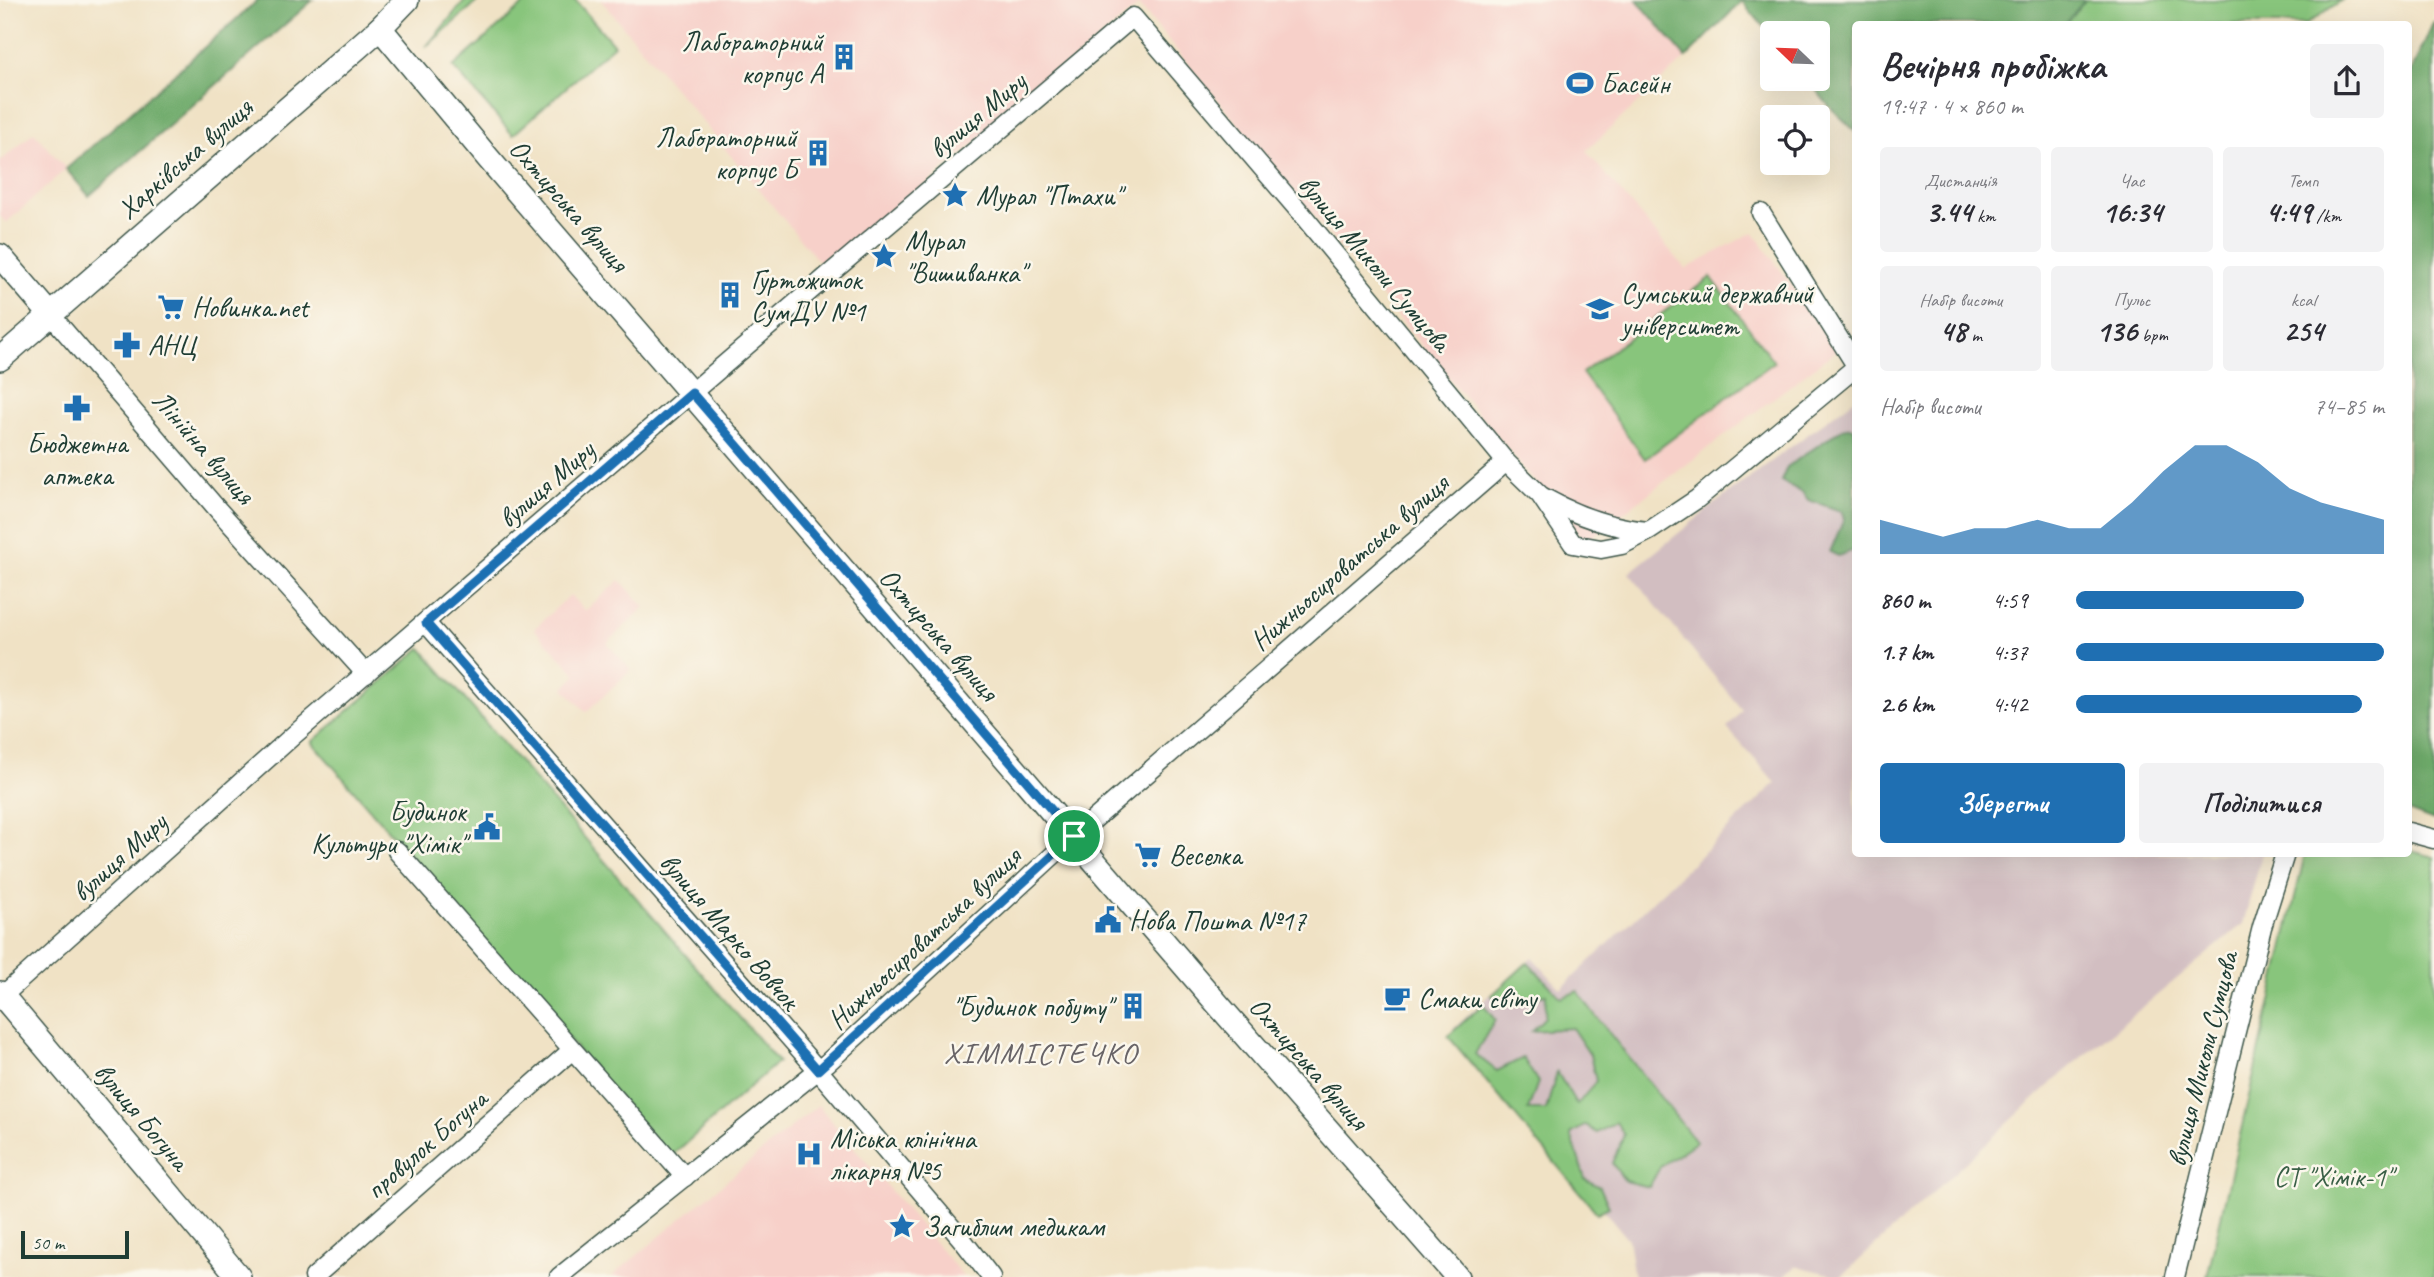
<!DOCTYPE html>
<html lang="uk">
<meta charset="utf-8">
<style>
:root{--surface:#fff;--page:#f2f2f3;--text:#2b2b33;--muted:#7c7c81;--accent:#1f6fb2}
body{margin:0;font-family:Caveat,sans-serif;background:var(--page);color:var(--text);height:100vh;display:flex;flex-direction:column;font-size:26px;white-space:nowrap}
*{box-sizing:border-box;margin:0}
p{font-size:23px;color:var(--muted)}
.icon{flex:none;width:38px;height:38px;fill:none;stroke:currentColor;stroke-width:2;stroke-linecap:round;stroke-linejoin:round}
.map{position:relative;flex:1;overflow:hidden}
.details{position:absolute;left:1852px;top:21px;width:560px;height:836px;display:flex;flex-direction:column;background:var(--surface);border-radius:7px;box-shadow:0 7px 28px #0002}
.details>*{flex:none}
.needle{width:46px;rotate:293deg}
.buttons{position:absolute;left:1760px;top:21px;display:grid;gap:14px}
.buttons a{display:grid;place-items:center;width:70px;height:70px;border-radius:7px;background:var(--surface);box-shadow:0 7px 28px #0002;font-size:35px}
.scale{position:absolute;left:21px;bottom:18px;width:108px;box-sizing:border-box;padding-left:7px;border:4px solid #1f3d34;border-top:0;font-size:19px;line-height:24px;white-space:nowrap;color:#1f3d34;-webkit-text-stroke:5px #fbf7ec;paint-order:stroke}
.pin{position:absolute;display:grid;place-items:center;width:60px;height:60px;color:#fff;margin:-30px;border:4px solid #fff;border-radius:50%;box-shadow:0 2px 7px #0007}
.round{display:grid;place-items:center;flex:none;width:74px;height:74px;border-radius:7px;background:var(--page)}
.summary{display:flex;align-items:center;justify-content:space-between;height:119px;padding:0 28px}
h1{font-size:38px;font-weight:600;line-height:52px}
.figures{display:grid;grid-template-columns:repeat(3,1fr);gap:10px;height:119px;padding:7px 28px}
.figures div{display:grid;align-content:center;border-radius:7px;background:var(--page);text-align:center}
.figures b{font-size:30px;font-weight:600}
.figures small{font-size:19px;font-weight:400}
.figures p{font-size:19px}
.chart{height:196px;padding:14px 28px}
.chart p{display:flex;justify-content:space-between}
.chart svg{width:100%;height:126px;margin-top:7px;fill:var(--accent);opacity:.7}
.primary-button{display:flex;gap:14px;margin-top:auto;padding:14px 28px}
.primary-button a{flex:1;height:80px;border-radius:7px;background:var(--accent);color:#fff;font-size:28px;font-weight:600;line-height:80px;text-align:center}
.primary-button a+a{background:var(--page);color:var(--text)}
ul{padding:0 28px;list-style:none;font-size:23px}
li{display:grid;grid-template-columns:112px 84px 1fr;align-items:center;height:52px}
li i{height:18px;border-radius:9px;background:var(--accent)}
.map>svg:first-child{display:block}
.built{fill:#f7d0c9}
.industrial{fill:#d2bec1}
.green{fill:#88c57b;stroke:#548158;stroke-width:2}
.forest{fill:#6eaa6b;stroke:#467450;stroke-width:2}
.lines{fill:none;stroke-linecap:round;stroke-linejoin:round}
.minor-casing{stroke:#3e564a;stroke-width:21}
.major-casing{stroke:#3e564a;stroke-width:26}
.minor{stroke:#fff;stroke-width:18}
.major{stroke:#fff;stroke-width:23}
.route-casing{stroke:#fff;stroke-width:14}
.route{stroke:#1f6fb2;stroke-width:9}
.labels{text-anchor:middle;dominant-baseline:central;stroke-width:5;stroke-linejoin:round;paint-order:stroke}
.poi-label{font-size:28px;fill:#1f3d34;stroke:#fbf7ec;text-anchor:start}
.street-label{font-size:28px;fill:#1f3d34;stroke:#fbf7ec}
.park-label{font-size:28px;fill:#395f46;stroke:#fbf7ec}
.neighbourhood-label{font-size:30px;letter-spacing:2px;fill:#686467;stroke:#fbf7ec}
</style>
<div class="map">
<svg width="2434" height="1277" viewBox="0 0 2434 1277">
<rect width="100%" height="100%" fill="#fbf7ec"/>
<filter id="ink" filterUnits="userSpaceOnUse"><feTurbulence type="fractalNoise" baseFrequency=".0143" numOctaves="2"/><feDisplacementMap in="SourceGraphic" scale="14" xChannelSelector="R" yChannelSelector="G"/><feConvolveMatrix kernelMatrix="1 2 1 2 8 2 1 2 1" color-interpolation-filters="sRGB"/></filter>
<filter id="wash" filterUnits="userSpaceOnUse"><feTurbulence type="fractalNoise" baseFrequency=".00686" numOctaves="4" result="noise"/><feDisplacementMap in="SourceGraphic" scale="28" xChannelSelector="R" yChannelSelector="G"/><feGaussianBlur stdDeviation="1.57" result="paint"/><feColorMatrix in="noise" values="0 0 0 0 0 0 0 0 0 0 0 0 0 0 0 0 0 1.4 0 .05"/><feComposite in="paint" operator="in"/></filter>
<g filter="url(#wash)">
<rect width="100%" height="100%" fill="#f0e2c5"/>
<g class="built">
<polygon points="601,0 1637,0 1686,58 1586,151 1686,269 1753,232 1838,349 1585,542 1139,5 825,269"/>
<polygon points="34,132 66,169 6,223 0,216 0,162"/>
<polygon points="620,580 645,607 607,643 631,670 586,712 564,688 577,675 534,629 570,595 585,611"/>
<polygon points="818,1105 964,1277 611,1277"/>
</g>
<polygon class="industrial" points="1855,399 1855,429 1851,427 1803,493 1808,500 1841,511 1844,519 1838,556 1855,550 1855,854 2262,854 2243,924 2056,1079 1841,1277 1797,1266 1782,1277 1634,1277 1628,1239 1453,1029 1532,957 1561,989 1776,783 1727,728 1742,710 1629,573 1721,499"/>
<g class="green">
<polygon points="465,0 479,0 426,47"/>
<polygon points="529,0 575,0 614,45 513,135 453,67"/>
<polygon points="2085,0 2342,0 2307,24 2065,24"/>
<polygon points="1711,277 1774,362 1645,459 1582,373"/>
<polygon points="421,648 778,1062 670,1157 312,742"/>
<polygon points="2408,850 2434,857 2434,1277 2207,1277 2305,854 2408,854"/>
<polygon points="1528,962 1561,998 1578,991 1595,1015 1696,1142 1660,1167 1649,1187 1625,1181 1612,1163 1624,1135 1616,1122 1597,1133 1586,1125 1571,1134 1585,1179 1600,1187 1609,1207 1597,1213 1448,1036 1483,1004 1495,1020 1475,1054 1497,1071 1523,1058 1538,1082 1528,1110 1546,1110 1557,1072 1577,1105 1596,1081 1590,1055 1572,1028 1532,1031 1545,1017 1546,994 1499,1004 1492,995"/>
</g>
<g class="forest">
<polygon points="258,0 313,0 89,196 66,169"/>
<polygon points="1637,0 2085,0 2065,24 1855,24 1855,131 1829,106 1807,79 1818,79 1818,33 1773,33 1773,38 1742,1 1686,58"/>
<polygon points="2434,21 2434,821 2408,811 2408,79"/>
<polygon points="1851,427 1855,429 1855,550 1838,556 1830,552 1844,519 1841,511 1808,500 1803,493 1781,481 1787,467 1842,429"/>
</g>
</g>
<g filter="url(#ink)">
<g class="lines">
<g class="minor-casing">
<g id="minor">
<polyline points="1761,213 1855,364"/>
<polyline points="50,314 219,511 366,674"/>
<path d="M 1543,497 C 1575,515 1611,528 1648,531"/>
<polyline points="426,623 818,1070 964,1242 991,1277"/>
<polyline points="2408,832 2434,839"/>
<polyline points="397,851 685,1177"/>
<polyline points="0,998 295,734 825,278 1133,17 1300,212 1506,462 1540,495 1573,544 1601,549 1622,545 1649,531 1697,499 1855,368"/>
<polyline points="314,1277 571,1051"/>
<polyline points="559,1277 827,1063 1061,848 1506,462"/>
<polyline points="2175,1277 2262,927 2285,854"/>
</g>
</g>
<g class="major-casing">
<g id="major">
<polyline points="380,28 488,158 1221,1008 1457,1277"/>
<polyline points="0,256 50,314"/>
<polyline points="0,359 380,28 407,0"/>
<polyline points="0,993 239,1277"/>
</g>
</g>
<use href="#minor" class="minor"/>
<use href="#major" class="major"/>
</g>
</g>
<g class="lines" filter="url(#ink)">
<g class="route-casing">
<polygon id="route" points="692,393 1074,836 818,1070 426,623"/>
</g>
<use href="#route" class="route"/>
</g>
<defs>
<g id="building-bare" transform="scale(2.1)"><path d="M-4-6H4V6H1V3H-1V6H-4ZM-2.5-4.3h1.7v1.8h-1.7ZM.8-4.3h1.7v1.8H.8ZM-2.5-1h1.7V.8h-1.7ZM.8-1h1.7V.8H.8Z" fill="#1f6fb2" stroke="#fbf7ec" stroke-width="2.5" paint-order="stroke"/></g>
<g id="stadium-bare" transform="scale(2.1)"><path d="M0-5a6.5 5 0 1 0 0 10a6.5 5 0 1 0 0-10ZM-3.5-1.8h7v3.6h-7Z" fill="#1f6fb2" stroke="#fbf7ec" stroke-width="2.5" paint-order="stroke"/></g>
<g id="sight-bare" transform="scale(2.1)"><path d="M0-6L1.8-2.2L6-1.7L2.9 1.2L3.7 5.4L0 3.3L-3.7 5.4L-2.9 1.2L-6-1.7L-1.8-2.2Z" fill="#1f6fb2" stroke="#fbf7ec" stroke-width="2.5" paint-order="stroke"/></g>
<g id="supermarket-bare" transform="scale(2.1)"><path d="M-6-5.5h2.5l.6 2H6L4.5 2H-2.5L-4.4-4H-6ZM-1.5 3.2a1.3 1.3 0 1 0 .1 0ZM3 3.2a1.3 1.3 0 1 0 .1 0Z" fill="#1f6fb2" stroke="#fbf7ec" stroke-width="2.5" paint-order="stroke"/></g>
<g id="university-bare" transform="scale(2.1)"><path d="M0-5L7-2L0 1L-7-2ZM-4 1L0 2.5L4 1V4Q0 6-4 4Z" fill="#1f6fb2" stroke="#fbf7ec" stroke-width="2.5" paint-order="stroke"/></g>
<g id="pharmacy-bare" transform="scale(2.1)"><path d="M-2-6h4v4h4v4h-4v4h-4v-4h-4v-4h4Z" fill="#1f6fb2" stroke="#fbf7ec" stroke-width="2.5" paint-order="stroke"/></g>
<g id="civic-bare" transform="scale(2.1)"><path d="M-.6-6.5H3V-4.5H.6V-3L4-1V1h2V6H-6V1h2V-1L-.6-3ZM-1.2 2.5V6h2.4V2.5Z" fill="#1f6fb2" stroke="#fbf7ec" stroke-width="2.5" paint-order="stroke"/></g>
<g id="cafe-bare" transform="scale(2.1)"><path d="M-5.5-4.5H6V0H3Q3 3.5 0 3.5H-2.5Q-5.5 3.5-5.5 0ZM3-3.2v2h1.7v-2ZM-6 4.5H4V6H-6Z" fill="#1f6fb2" stroke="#fbf7ec" stroke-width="2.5" paint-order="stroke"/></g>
<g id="hospital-bare" transform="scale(2.1)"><path d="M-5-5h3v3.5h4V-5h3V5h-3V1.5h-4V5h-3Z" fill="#1f6fb2" stroke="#fbf7ec" stroke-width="2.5" paint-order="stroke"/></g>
</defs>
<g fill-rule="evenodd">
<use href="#building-bare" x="844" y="57"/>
<use href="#stadium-bare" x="1580" y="83"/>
<use href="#building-bare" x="818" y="153"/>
<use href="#sight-bare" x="955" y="195"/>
<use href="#sight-bare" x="884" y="256"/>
<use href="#building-bare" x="730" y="295"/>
<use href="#supermarket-bare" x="171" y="307"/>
<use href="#university-bare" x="1600" y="309"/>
<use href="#pharmacy-bare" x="127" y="345"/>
<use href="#pharmacy-bare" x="77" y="408"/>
<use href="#civic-bare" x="487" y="827"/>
<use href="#supermarket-bare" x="1148" y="855"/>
<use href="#civic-bare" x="1108" y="920"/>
<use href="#cafe-bare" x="1397" y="998"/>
<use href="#building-bare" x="1133" y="1006"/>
<use href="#hospital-bare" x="809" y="1154"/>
<use href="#sight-bare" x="902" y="1226"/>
</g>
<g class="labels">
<g class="poi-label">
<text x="823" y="41" text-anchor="end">Лабораторний<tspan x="823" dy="32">корпус А</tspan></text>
<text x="1601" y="83">Басейн</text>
<text x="797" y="137" text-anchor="end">Лабораторний<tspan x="797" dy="32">корпус Б</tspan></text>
<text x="976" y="195">Мурал "Птахи"</text>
<text x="905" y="240">Мурал<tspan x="905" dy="32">"Вишиванка"</tspan></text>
<text x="751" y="279">Гуртожиток<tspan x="751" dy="32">СумДУ №1</tspan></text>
<text x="1621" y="293">Сумський державний<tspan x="1621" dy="32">університет</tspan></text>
<text x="192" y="307">Новинка.net</text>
<text x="148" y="345">АНЦ</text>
<text x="77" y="443" text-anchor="middle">Бюджетна<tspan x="77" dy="32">аптека</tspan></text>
<text x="466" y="811" text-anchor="end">Будинок<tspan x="466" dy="32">Культури "Хімік"</tspan></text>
<text x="1169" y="855">Веселка</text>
<text x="1129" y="920">Нова Пошта №17</text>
<text x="1418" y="998">Смаки світу</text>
<text x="1112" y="1006" text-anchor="end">"Будинок побуту"</text>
<text x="830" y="1138">Міська клінічна<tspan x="830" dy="32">лікарня №5</tspan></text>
<text x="923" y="1226">Загиблим медикам</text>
</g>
<g class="street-label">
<text transform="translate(977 115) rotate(-40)">вулиця Миру</text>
<text transform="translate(185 158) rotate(-41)">Харківська вулиця</text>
<text transform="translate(569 205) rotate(49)">Охтирська вулиця</text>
<text transform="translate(1375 263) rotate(50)">вулиця Миколи Сумцова</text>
<text transform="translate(204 447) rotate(49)">Лінійна вулиця</text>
<text transform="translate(546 484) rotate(-41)">вулиця Миру</text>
<text transform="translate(1349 562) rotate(-41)">Нижньосироватська вулиця</text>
<text transform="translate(939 634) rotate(49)">Охтирська вулиця</text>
<text transform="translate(119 857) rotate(-42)">вулиця Миру</text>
<text transform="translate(730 931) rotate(49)">вулиця Марко Вовчок</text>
<text transform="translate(924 938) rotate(-43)">Нижньосироватська вулиця</text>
<text transform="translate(2202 1059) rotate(-76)">вулиця Миколи Сумцова</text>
<text transform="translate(1309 1063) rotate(49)">Охтирська вулиця</text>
<text transform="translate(142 1116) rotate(50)">вулиця Богуна</text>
<text transform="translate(426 1144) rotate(-41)">провулок Богуна</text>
</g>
<g class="park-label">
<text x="2333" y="1176">СТ "Хімік-1"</text>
</g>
<g class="neighbourhood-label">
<text x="1041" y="1053">ХІММІСТЕЧКО</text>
</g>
</g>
</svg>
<div class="buttons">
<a><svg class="needle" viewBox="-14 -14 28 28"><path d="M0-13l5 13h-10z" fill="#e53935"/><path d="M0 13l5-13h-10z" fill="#7c7c81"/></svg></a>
<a><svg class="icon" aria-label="locate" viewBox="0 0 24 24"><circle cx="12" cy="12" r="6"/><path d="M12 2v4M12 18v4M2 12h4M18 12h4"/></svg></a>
</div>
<div class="scale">50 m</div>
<div class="pin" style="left:1074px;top:836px;background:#1e9e55"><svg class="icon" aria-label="arrive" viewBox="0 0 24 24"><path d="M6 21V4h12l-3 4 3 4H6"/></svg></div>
<section class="details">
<div class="summary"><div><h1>Вечірня пробіжка</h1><p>19:47 · 4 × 860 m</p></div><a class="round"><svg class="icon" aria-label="share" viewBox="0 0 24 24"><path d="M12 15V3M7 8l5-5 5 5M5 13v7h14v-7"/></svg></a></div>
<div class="figures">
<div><p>Дистанція</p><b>3.44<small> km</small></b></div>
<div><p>Час</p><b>16:34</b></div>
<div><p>Темп</p><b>4:49<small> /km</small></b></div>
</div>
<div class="figures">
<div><p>Набір висоти</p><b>48<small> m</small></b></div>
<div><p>Пульс</p><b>136<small> bpm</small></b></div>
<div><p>kcal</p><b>254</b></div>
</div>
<div class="chart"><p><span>Набір висоти</span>74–85 m</p>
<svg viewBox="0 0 160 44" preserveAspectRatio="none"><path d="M0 44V32L10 35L20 38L30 35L40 35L50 32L60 35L70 35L80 26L90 15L100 6L110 6L120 12L130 21L140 26L150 29L160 32V44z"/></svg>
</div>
<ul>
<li><b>860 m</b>4:59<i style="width:74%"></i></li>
<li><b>1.7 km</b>4:37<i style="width:100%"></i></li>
<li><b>2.6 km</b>4:42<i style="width:93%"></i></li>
</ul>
<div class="primary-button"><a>Зберегти</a><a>Поділитися</a></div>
</section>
</div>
